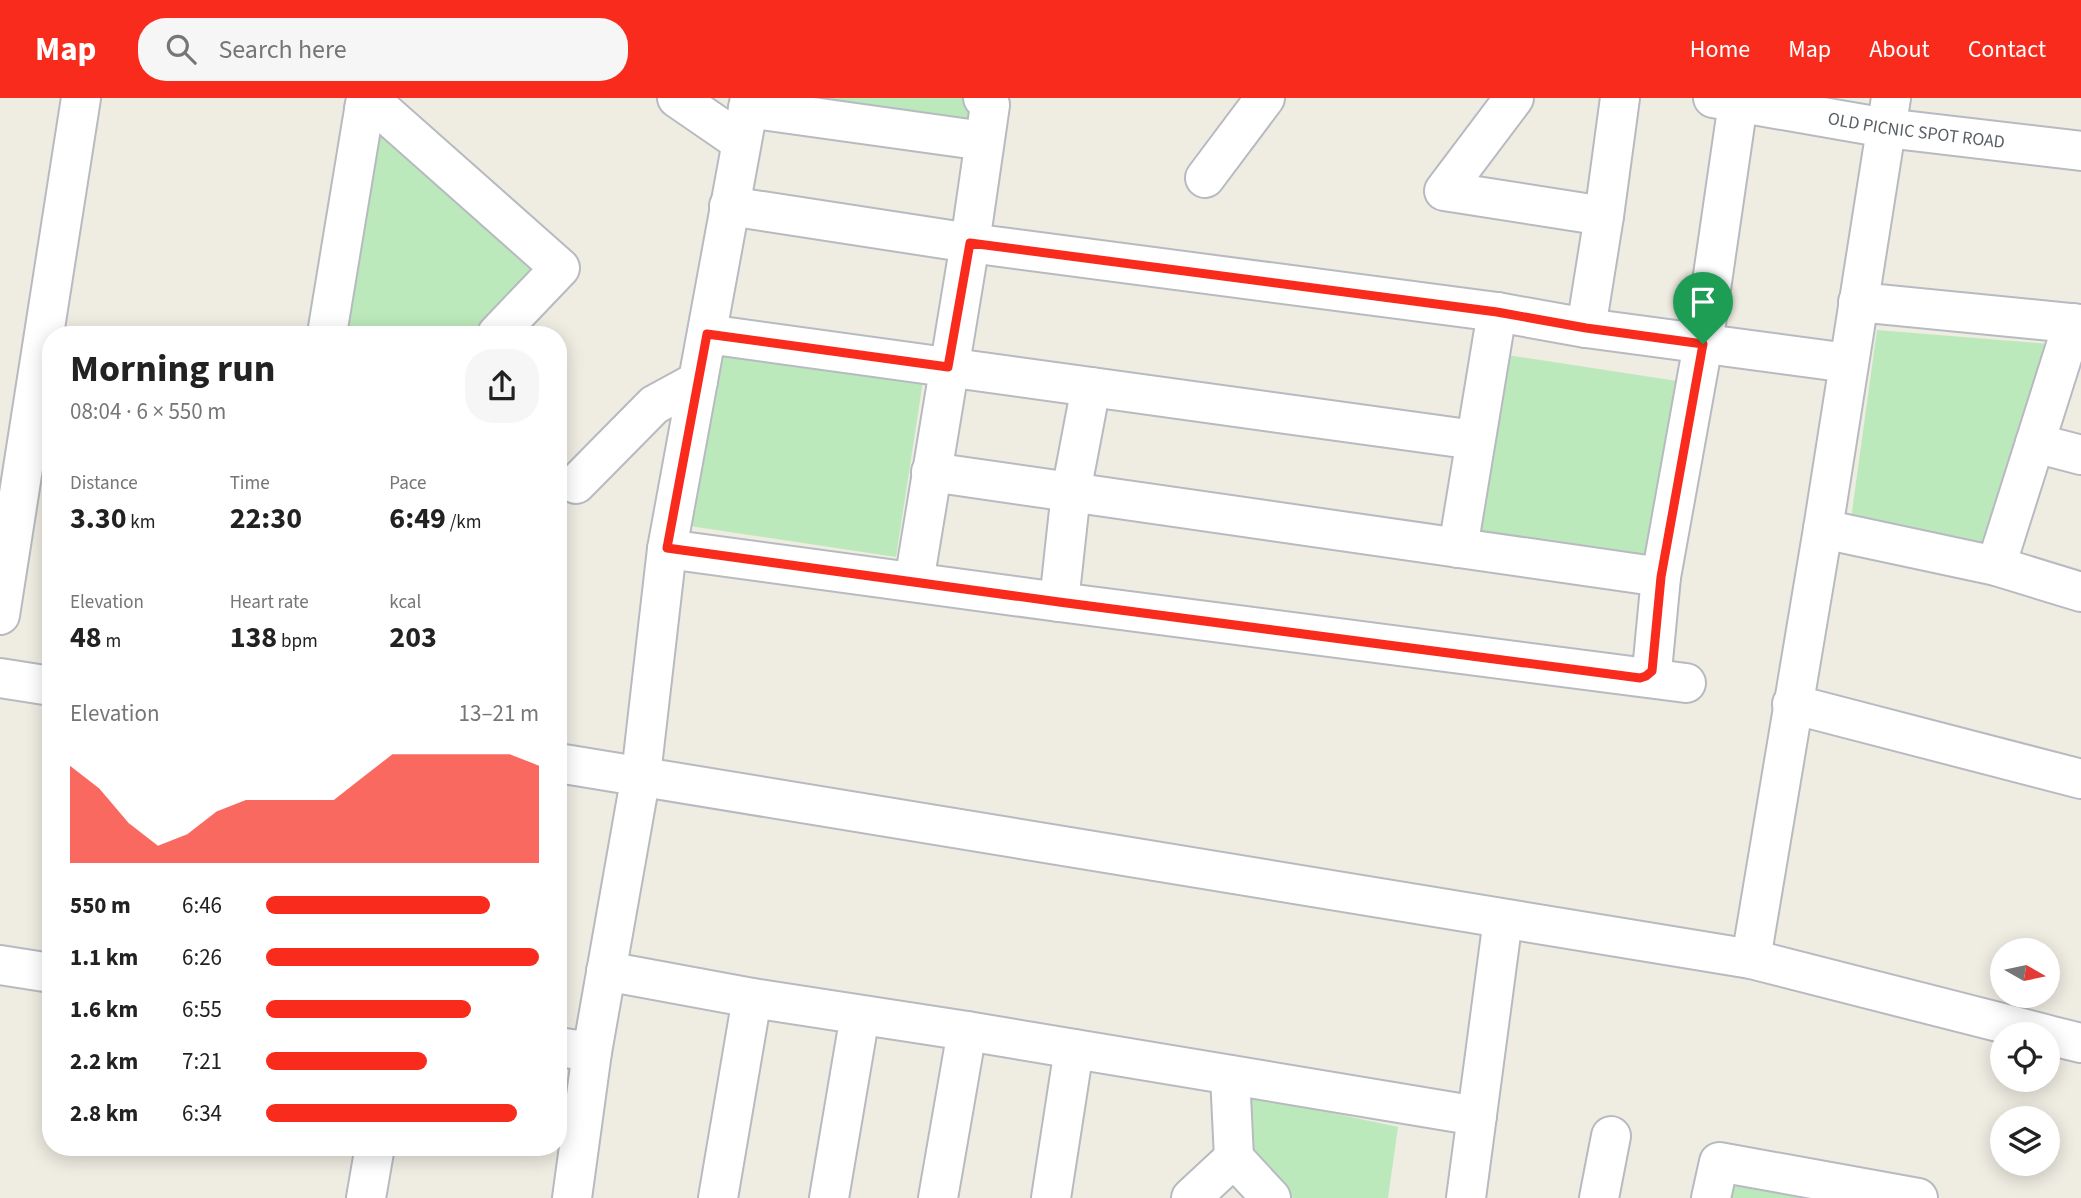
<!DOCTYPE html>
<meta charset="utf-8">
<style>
:root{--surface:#fff;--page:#f6f6f6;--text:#222;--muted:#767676;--accent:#f92b1d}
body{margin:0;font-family:"Source Sans 3",sans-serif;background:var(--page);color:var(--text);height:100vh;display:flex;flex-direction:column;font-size:26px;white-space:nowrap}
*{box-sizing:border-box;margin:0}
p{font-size:23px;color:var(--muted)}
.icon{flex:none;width:38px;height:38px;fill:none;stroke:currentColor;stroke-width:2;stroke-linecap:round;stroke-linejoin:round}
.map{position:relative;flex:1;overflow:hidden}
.side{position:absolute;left:42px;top:228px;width:525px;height:830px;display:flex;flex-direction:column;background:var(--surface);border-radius:28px;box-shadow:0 4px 18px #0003}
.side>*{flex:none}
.needle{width:46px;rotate:99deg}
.fabs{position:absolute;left:1990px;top:840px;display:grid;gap:14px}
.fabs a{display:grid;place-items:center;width:70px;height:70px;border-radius:50%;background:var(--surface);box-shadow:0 4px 18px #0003;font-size:35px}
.pin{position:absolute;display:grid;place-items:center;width:60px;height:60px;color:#fff;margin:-72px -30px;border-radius:50% 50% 50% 0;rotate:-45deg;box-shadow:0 0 7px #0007}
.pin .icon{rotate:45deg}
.round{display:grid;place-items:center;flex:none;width:74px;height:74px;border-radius:28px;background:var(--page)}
.headline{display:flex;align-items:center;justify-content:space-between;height:119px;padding:0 28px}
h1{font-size:38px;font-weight:700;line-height:52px}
.stats{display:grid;grid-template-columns:repeat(3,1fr);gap:10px;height:119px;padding:7px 28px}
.stats div{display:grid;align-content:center}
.stats b{font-size:30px;font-weight:700}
.stats small{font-size:19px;font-weight:400}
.stats p{font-size:19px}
.chart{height:196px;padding:14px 28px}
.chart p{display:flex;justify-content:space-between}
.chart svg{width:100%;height:126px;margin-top:7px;fill:var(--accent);opacity:.7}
ul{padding:0 28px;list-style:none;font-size:23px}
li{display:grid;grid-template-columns:112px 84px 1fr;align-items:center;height:52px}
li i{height:18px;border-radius:9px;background:var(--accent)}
header{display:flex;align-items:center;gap:42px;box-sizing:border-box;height:98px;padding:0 35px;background:var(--accent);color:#fff}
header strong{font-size:33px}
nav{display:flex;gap:38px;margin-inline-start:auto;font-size:24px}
.search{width:490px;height:63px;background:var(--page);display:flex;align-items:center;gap:18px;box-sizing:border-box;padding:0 24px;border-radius:28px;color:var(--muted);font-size:26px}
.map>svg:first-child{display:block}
.park{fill:#bce9bb}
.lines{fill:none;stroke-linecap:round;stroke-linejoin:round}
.minor-casing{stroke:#b7bac0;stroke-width:42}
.minor{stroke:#fff;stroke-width:38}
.route-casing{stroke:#fff;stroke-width:14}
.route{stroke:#f92b1d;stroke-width:9}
.labels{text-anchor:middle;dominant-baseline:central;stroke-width:7;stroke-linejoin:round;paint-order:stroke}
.street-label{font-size:18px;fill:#5a5f64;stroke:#fff}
</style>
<header>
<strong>Map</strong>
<div class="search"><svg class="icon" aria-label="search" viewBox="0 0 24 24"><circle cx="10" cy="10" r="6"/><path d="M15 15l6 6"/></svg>Search here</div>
<nav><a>Home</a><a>Map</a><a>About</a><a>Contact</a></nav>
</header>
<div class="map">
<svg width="2081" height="1100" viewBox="0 0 2081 1100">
<rect width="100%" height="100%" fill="#efece2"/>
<g class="park">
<polygon points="800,0 967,0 972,5 968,26"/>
<polygon points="377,33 536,170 471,236 344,236"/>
<polygon points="1877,232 2050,246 1977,463 1850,428"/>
<polygon points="716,252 923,283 896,459 690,428"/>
<polygon points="1507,257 1677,283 1650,465 1479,439"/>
<polygon points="1243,996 1398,1029 1388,1100 1293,1100 1248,1054"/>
<polygon points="1728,1087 1802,1100 1726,1100"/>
</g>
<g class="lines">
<g class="minor-casing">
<g id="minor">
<polyline points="677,0 741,44"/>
<polyline points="1514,0 1444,93 1604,118"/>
<path id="s1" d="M 1713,0 L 1886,30 L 2081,53"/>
<polyline points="748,10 984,43"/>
<polyline points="364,11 383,13 560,170 497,236"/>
<polyline points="1205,80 1265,0"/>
<polyline points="729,108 970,145 1497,214 1586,230 1848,265"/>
<polyline points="1858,204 2081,226"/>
<polyline points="1586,230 1604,118 1620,0"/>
<polyline points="327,236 366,0"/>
<polyline points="707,236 1475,342"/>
<polyline points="2035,345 2081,357"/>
<polyline points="931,374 1661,479"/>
<polyline points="576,386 654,307 698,283"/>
<polyline points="1823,431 1996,468 2081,494"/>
<polyline points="1458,450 1497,214"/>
<polyline points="667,451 1059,504 1686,585"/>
<polyline points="1996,468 2073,225"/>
<polyline points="914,484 970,145 990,7 983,0"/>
<polyline points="1059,504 1071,394 1091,289"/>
<polyline points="0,517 81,0"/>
<polyline points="1646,578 1652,573 1661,479 1703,246 1738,5"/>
<polyline points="0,580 51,588"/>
<polyline points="1792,606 2081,681"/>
<polyline points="558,665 1751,861 2045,936"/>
<polyline points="1751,861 1823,431 1891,0"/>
<polyline points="0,867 51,875"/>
<polyline points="606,873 752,900 967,933 1477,1018"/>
<polyline points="2048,937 2081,945"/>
<polyline points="558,949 592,954"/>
<polyline points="1230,977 1234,1060"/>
<polyline points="366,1100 375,1048"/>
<polyline points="572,1100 592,954 641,677 667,451 750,0"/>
<polyline points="718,1100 752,900"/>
<polyline points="829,1100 860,917"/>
<polyline points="938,1100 967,933"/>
<polyline points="1051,1100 1074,951"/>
<polyline points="1191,1100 1234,1060 1271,1100"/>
<polyline points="1466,1100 1503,821"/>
<polyline points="1599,1100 1611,1038"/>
<polyline points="1711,1100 1719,1064 1918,1100"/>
</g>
</g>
<use href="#minor" class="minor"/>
</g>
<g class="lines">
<g class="route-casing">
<polygon id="route" points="970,145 1497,214 1586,230 1703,246 1661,479 1652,573 1646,578 1640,580 1059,504 667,450 707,236 948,269"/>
</g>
<use href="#route" class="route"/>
</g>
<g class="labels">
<g class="street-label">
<text stroke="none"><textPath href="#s1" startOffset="206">OLD PICNIC SPOT ROAD</textPath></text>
</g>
</g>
</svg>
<div class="fabs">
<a><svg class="needle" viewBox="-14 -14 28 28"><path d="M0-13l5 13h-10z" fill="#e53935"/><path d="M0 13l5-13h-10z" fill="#767676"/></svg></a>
<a><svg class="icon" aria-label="locate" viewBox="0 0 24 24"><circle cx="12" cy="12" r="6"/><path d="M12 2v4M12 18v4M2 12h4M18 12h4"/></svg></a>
<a><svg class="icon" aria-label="layers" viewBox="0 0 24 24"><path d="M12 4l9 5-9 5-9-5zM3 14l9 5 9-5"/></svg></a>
</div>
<div class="pin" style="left:1703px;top:246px;background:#1e9e55"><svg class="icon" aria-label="arrive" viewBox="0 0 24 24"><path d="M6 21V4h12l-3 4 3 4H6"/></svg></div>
<section class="side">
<div class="headline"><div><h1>Morning run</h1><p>08:04 · 6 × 550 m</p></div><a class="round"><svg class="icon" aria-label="share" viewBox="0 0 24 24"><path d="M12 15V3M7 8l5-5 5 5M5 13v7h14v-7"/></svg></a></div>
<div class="stats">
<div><p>Distance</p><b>3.30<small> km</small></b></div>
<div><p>Time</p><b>22:30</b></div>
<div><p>Pace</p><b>6:49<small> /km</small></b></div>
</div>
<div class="stats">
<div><p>Elevation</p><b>48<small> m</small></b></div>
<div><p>Heart rate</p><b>138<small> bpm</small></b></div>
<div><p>kcal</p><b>203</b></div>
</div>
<div class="chart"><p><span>Elevation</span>13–21 m</p>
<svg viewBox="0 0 160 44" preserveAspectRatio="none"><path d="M0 44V10L10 18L20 30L30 38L40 34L50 26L60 22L70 22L80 22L90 22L100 14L110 6L120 6L130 6L140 6L150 6L160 10V44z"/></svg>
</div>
<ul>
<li><b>550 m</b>6:46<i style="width:82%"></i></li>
<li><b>1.1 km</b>6:26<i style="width:100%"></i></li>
<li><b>1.6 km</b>6:55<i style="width:75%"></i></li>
<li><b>2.2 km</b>7:21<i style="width:59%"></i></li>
<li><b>2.8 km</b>6:34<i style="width:92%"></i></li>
</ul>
</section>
</div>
